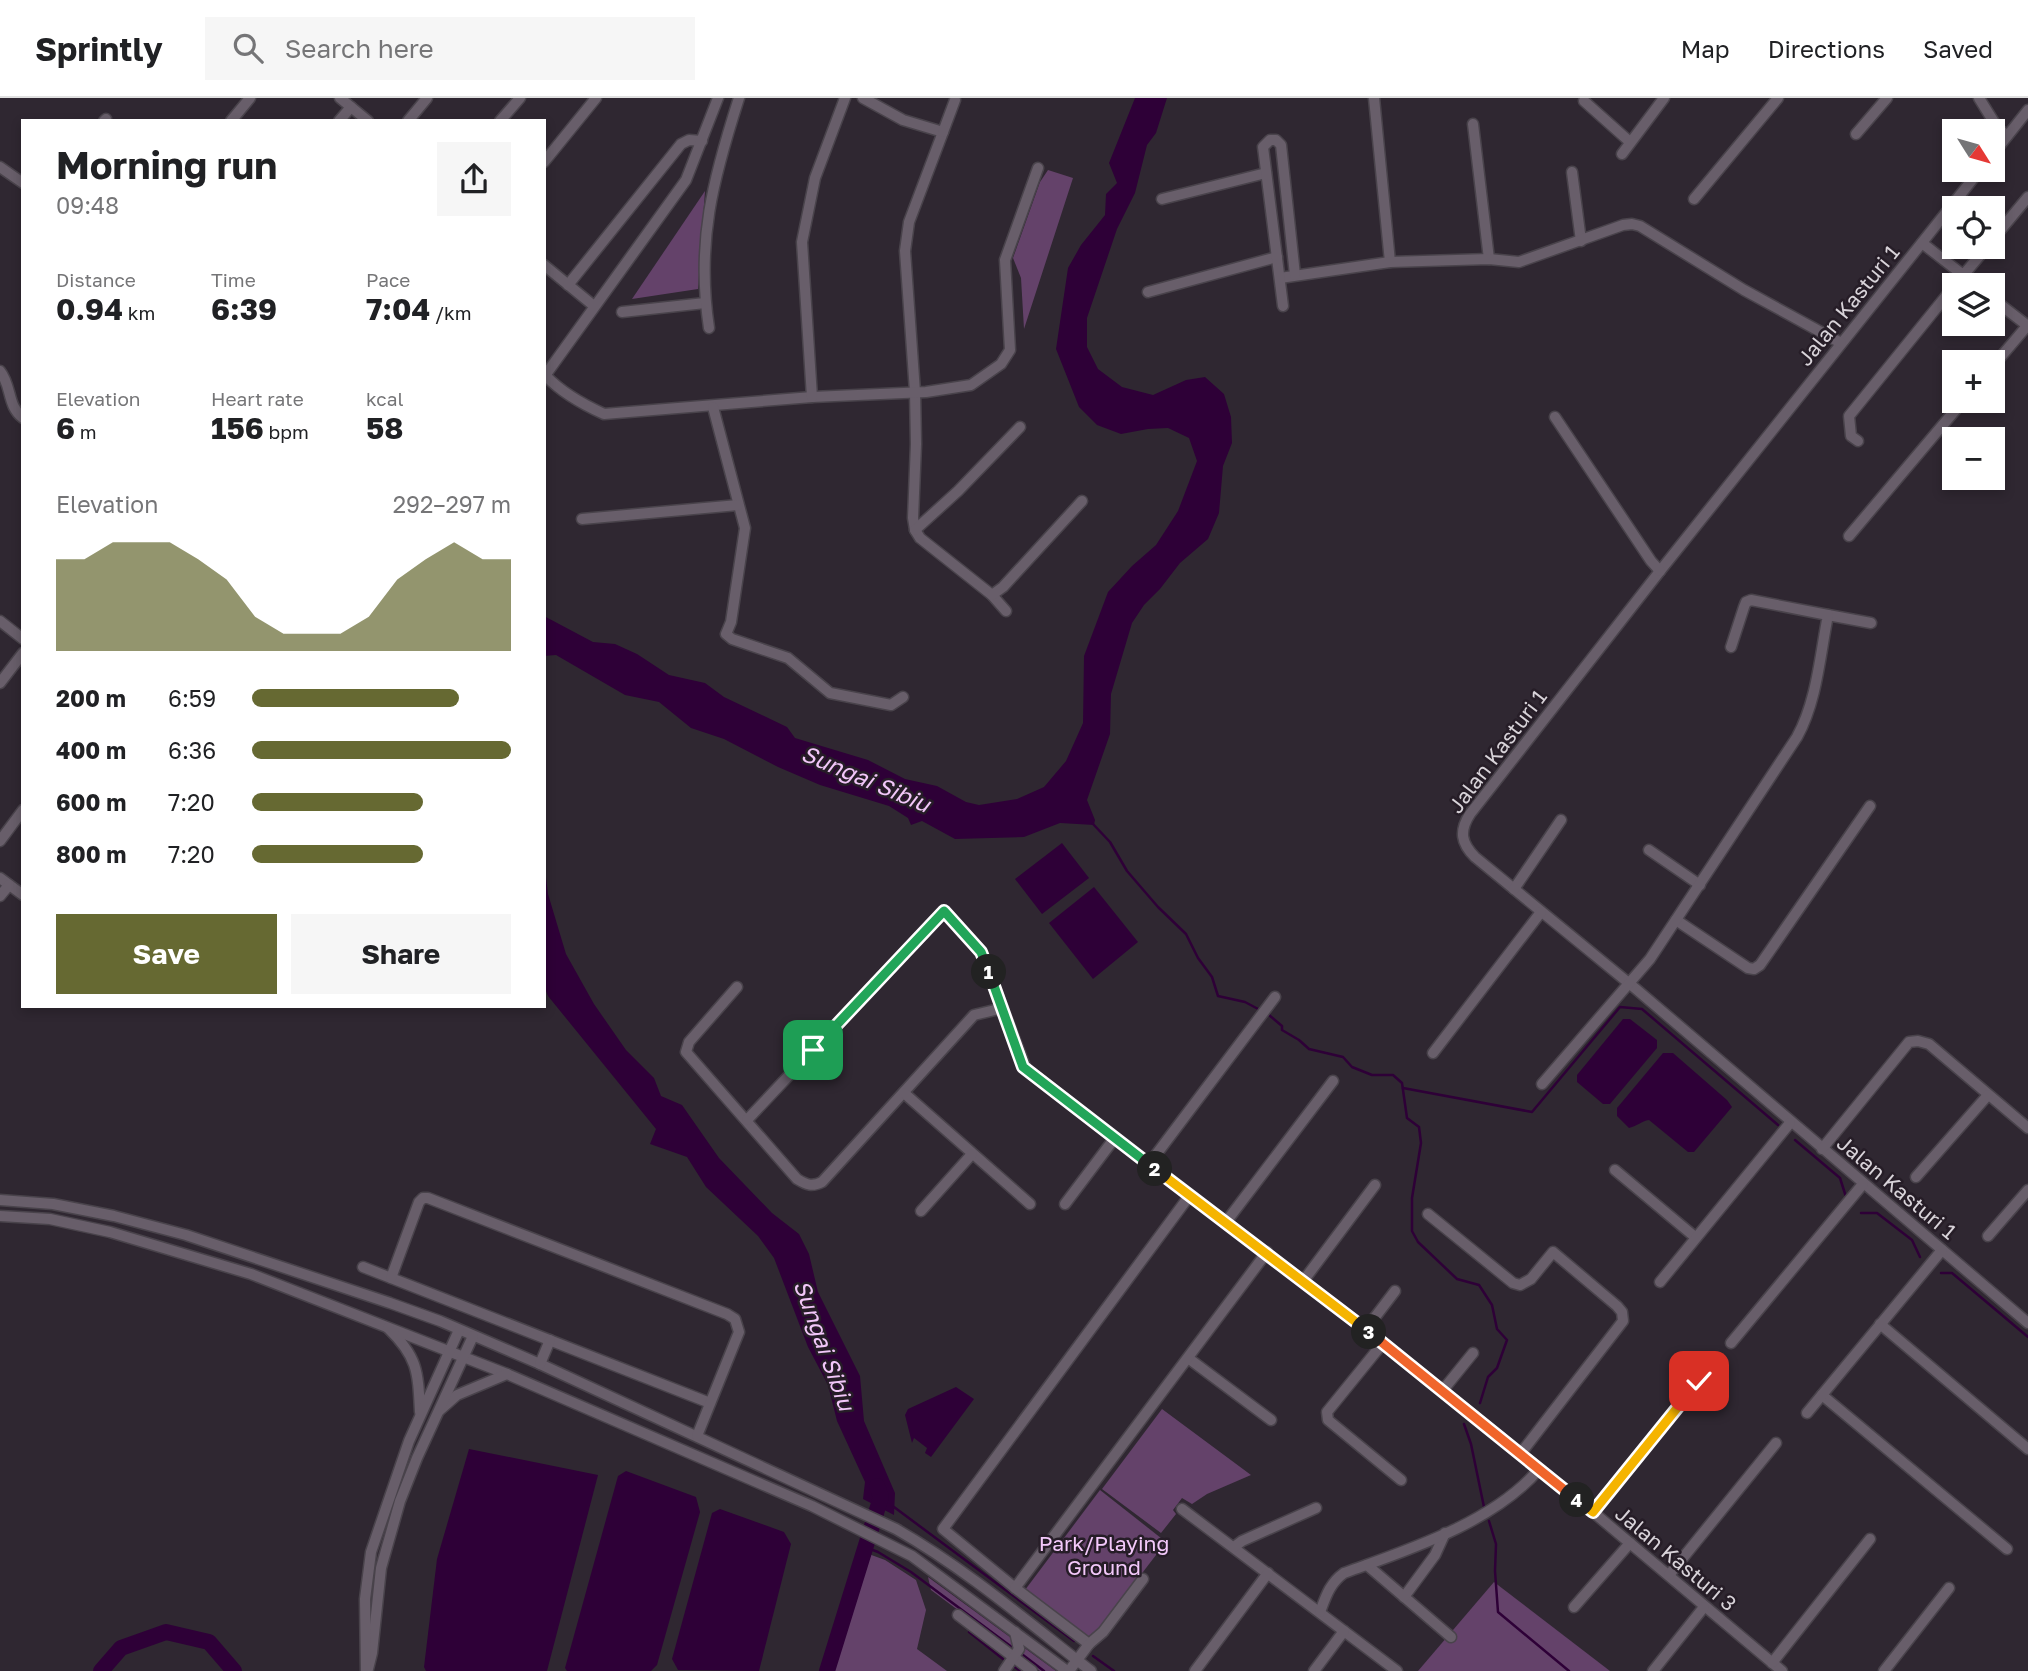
<!DOCTYPE html>
<meta charset="utf-8">
<style>
:root{--surface:#fff;--page:#f6f6f6;--text:#202124;--muted:#757577;--line:#e0e0e0;--accent:#666932}
body{margin:0;font-family:"Golos Text",sans-serif;background:var(--page);color:var(--text);height:100vh;display:flex;flex-direction:column;font-size:26px;white-space:nowrap}
*{box-sizing:border-box;margin:0}
p{font-size:23px;color:var(--muted)}
.icon{flex:none;width:38px;height:38px;fill:none;stroke:currentColor;stroke-width:2;stroke-linecap:round;stroke-linejoin:round}
.map{position:relative;flex:1;overflow:hidden}
.side{position:absolute;left:21px;top:21px;width:525px;height:889px;display:flex;flex-direction:column;background:var(--surface);border-radius:0px;box-shadow:0 4px 10px #0003}
.side>*{flex:none}
.needle{width:46px;rotate:127deg}
.fabs{position:absolute;left:1942px;top:21px;display:grid;gap:14px}
.fabs a{display:grid;place-items:center;width:63px;height:63px;border-radius:0px;background:var(--surface);box-shadow:0 4px 10px #0003;font-size:35px}
.pin{position:absolute;display:grid;place-items:center;width:60px;height:60px;color:#fff;margin:-30px;border-radius:14px;box-shadow:0 4px 10px #0006}
.km{position:absolute;width:35px;height:35px;margin:-18px;border-radius:50%;background:#222;color:#fff;font-size:19px;line-height:35px;text-align:center}
.round{display:grid;place-items:center;flex:none;width:74px;height:74px;border-radius:0px;background:var(--page)}
.summary{display:flex;align-items:center;justify-content:space-between;height:119px;padding:0 35px}
h1{font-size:38px;font-weight:700;line-height:52px}
.figures{display:grid;grid-template-columns:repeat(3,1fr);gap:10px;height:119px;padding:7px 35px}
.figures div{display:grid;align-content:center}
.figures b{font-size:30px;font-weight:700}
.figures small{font-size:19px;font-weight:400}
.figures p{font-size:19px}
.chart{height:196px;padding:14px 35px}
.chart p{display:flex;justify-content:space-between}
.chart svg{width:100%;height:126px;margin-top:7px;fill:var(--accent);opacity:.7}
.primary-button{display:flex;gap:14px;margin-top:auto;padding:14px 35px}
.primary-button a{flex:1;height:80px;border-radius:0px;background:var(--accent);color:#fff;font-size:28px;font-weight:700;line-height:80px;text-align:center}
.primary-button a+a{background:var(--page);color:var(--text)}
ul{padding:0 35px;list-style:none;font-size:23px}
li{display:grid;grid-template-columns:112px 84px 1fr;align-items:center;height:52px}
li i{height:18px;border-radius:9px;background:var(--accent)}
header{display:flex;align-items:center;gap:42px;box-sizing:border-box;height:98px;padding:0 35px;background:var(--surface);border-bottom:2px solid var(--line)}
header strong{font-size:33px}
nav{display:flex;gap:38px;margin-inline-start:auto;font-size:24px}
.search{width:490px;height:63px;background:var(--page);display:flex;align-items:center;gap:18px;box-sizing:border-box;padding:0 24px;border-radius:0px;color:var(--muted);font-size:26px}
.map>svg:first-child{display:block}
.green{fill:#64426a}
.water{fill:#2e0037}
.lines{fill:none;stroke-linecap:round;stroke-linejoin:round}
.stream{stroke:#2e0037;stroke-width:2.5}
.river{stroke:#2e0037;stroke-width:16}
.minor-casing{stroke:#49434b;stroke-width:13}
.minor{stroke:#685e6a;stroke-width:10}
.split-1-casing{stroke:#fff;stroke-width:14}
.split-2-casing{stroke:#fff;stroke-width:14}
.split-3-casing{stroke:#fff;stroke-width:14}
.split-4-casing{stroke:#fff;stroke-width:14}
.split-5-casing{stroke:#fff;stroke-width:14}
.split-1{stroke:#22a559;stroke-width:9}
.split-2{stroke:#22a559;stroke-width:9}
.split-3{stroke:#f5b400;stroke-width:9}
.split-4{stroke:#f0652b;stroke-width:9}
.split-5{stroke:#f5b400;stroke-width:9}
.labels{text-anchor:middle;dominant-baseline:central;stroke-width:5;stroke-linejoin:round;paint-order:stroke}
.street-label{font-size:21px;fill:#d8d3d9;stroke:#261d27}
.park-label{font-size:21px;fill:#f4c9fb;stroke:#261d27}
.water-label{font-size:23px;font-style:italic;fill:#f2c7f9;stroke:#261d27}
</style>
<header>
<strong>Sprintly</strong>
<div class="search"><svg class="icon" aria-label="search" viewBox="0 0 24 24"><circle cx="10" cy="10" r="6"/><path d="M15 15l6 6"/></svg>Search here</div>
<nav><a>Map</a><a>Directions</a><a>Saved</a></nav>
</header>
<div class="map">
<svg width="2028" height="1573" viewBox="0 0 2028 1573">
<rect width="100%" height="100%" fill="#2f2731"/>
<g class="green">
<polygon points="1048,72 1073,80 1024,231 1021,180 1013,160 1040,84"/>
<polygon points="705,93 698,191 632,201"/>
<polygon points="1162,1311 1251,1377 1207,1396 1192,1406 1182,1400 1173,1412 1176,1416 1161,1435 1102,1391"/>
<polygon points="1100,1392 1166,1444 1090,1543 1025,1492"/>
<polygon points="866,1455 885,1462 916,1482 926,1512 917,1551 947,1573 833,1573"/>
<polygon points="928,1479 1056,1573 1040,1573 931,1492"/>
<polygon points="1494,1484 1610,1573 1418,1573"/>
</g>
<g class="water">
<polygon points="1135,0 1167,0 1156,35 1147,47 1135,95 1117,131 1087,220 1087,249 1098,271 1122,289 1153,297 1186,282 1205,279 1224,296 1231,319 1232,345 1223,368 1219,415 1208,441 1180,465 1160,491 1144,507 1132,525 1111,596 1110,636 1087,702 1095,722 1094,727 1060,725 1024,739 955,741 922,723 911,727 908,720 889,708 820,687 778,669 724,641 691,630 659,604 625,597 556,557 544,558 544,518 593,544 615,546 637,556 669,577 705,585 724,599 787,629 795,640 868,662 905,681 937,688 966,704 979,707 1017,701 1044,689 1066,663 1083,625 1084,558 1108,494 1132,468 1156,447 1178,413 1197,363 1189,340 1168,330 1148,331 1121,336 1097,327 1079,309 1056,251 1068,170 1081,147 1105,117 1106,96 1117,85 1109,65"/>
<polygon points="1062,745 1089,780 1042,816 1015,781"/>
<polygon points="544,762 548,796 566,856 594,906 626,952 654,980 661,998 682,1007 719,1060 772,1115 799,1136 809,1156 818,1194 860,1278 864,1323 895,1395 894,1417 863,1401 865,1384 837,1323 828,1287 808,1249 774,1160 758,1138 706,1089 687,1059 650,1046 656,1031 548,898 544,888"/>
<polygon points="1094,789 1138,844 1093,881 1049,825"/>
<polygon points="1623,921 1630,921 1657,942 1657,950 1610,1006 1603,1006 1577,984 1577,977"/>
<path d="M 1663,955 L 1673,955 L 1727,1002 L 1732,1009 L 1694,1054 L 1688,1054 L 1649,1022 C 1641,1023 1638,1028 1629,1030 L 1617,1018 L 1617,1010 Z"/>
<polygon points="956,1289 974,1301 931,1359 925,1355 927,1350 914,1340 912,1345 905,1317 908,1311"/>
<polygon points="469,1351 598,1377 547,1573 426,1573 424,1569 437,1461"/>
<polygon points="626,1373 696,1399 700,1414 657,1567 651,1573 567,1573 565,1570 618,1378"/>
<polygon points="720,1411 784,1434 791,1446 759,1573 678,1572 672,1561 712,1415"/>
</g>
<g class="lines">
<g class="stream">
<polyline points="1093,726 1110,744 1127,773 1158,809 1186,836 1198,860 1212,879 1218,898 1245,904 1260,912"/>
<polyline points="1269,917 1282,928 1282,932 1299,942 1309,951 1343,959 1352,969 1372,977 1393,977 1402,985 1407,1020 1419,1029 1421,1045 1412,1100 1412,1133 1418,1144 1457,1181 1479,1187 1492,1207 1497,1231 1507,1242 1497,1270 1488,1279 1480,1305"/>
<polyline points="1403,990 1532,1014 1620,909 1642,911 1778,1027"/>
<polyline points="1795,1042 1840,1080 1847,1102"/>
<polyline points="1861,1115 1877,1115 1912,1142 1920,1159"/>
<polyline points="1941,1175 1952,1175 2028,1239"/>
<polyline points="1464,1326 1471,1346 1484,1409"/>
<polyline points="894,1409 1074,1543"/>
<polyline points="1489,1423 1496,1446 1495,1473 1498,1514 1569,1573"/>
<polyline points="865,1449 878,1454 911,1474 1013,1550"/>
<polyline points="969,1534 1003,1561"/>
<polyline points="1023,1557 1044,1573"/>
<polyline points="1093,1558 1114,1573"/>
<polyline points="1015,1569 1020,1573"/>
</g>
<g class="river">
<polyline points="101,1573 121,1550 166,1534 209,1544 234,1573"/>
<polyline points="827,1573 881,1399 877,1388"/>
</g>
<g class="minor-casing">
<g id="minor">
<polyline points="340,0 368,23"/>
<polyline points="863,0 903,22 943,34 909,124 905,153 915,294 916,346 913,420 915,432 920,440 992,497 1006,513"/>
<polyline points="1374,0 1390,164"/>
<polyline points="1979,0 1997,29 2007,38"/>
<polyline points="1584,3 1630,44"/>
<polyline points="104,23 106,21"/>
<polyline points="231,23 250,0"/>
<polyline points="339,23 351,9"/>
<polyline points="408,23 427,0"/>
<polyline points="500,23 520,0"/>
<polyline points="1473,26 1489,161"/>
<polyline points="943,34 955,2"/>
<polyline points="1856,36 1887,0"/>
<polyline points="1622,56 1664,0"/>
<polyline points="1993,56 2028,12"/>
<polyline points="544,64 596,0"/>
<polyline points="0,69 23,85"/>
<path d="M 1980,72 L 1660,473 L 1470,716 C 1459,733 1461,745 1475,759 L 1636,891 L 2028,1225"/>
<polyline points="1572,74 1581,143"/>
<polyline points="1162,101 1266,75"/>
<polyline points="1694,101 1778,0"/>
<polyline points="1993,141 2028,99"/>
<polyline points="1922,145 1976,187"/>
<polyline points="544,167 594,208"/>
<polyline points="1280,180 1390,164 1489,161 1519,164 1623,127 1632,126 1640,128 1744,192 1841,245"/>
<polyline points="1960,181 1987,149"/>
<polyline points="568,187 681,46 689,42 702,43"/>
<polyline points="1148,194 1277,159"/>
<polyline points="1993,201 2028,228"/>
<polyline points="1283,208 1263,49 1270,42 1276,42 1281,47 1295,177"/>
<polyline points="622,214 705,205"/>
<path d="M 709,230 C 696,144 713,81 739,0"/>
<polyline points="1993,268 2027,228"/>
<path d="M 0,273 C 12,288 7,308 23,320"/>
<path d="M 546,278 C 562,295 582,306 604,316 L 812,299 L 926,294 L 971,287 L 1001,266 L 1010,252 L 1005,162 L 1038,70"/>
<polyline points="544,279 686,82 718,0"/>
<polyline points="812,299 802,144 815,80 845,0"/>
<polyline points="713,309 745,430 731,524 726,536 732,541 788,560 830,595 891,607 903,599"/>
<polyline points="1555,319 1651,463 1660,473"/>
<polyline points="1858,343 1851,338 1849,318 1955,187"/>
<polyline points="582,421 738,407"/>
<polyline points="915,432 958,393 1020,329"/>
<polyline points="1849,438 1963,303"/>
<polyline points="992,497 1003,489 1082,403"/>
<polyline points="1828,517 1871,525"/>
<polyline points="0,523 23,541"/>
<polyline points="0,585 23,555"/>
<polyline points="0,743 23,712"/>
<polyline points="1649,752 1700,787"/>
<polyline points="0,780 23,797"/>
<polyline points="1514,791 1561,722"/>
<polyline points="0,798 9,787"/>
<polyline points="1676,822 1748,870 1754,871 1760,867 1870,708"/>
<path d="M 737,889 L 689,944 L 686,954 L 797,1081 C 807,1087 812,1089 822,1084 L 974,917 L 1003,910"/>
<polyline points="1433,955 1541,814"/>
<path d="M 1542,986 L 1650,861 L 1797,639 C 1817,603 1820,557 1828,517 L 1751,502 L 1746,504 L 1744,509 L 1731,549"/>
<polyline points="904,995 1030,1106"/>
<polyline points="747,1022 944,813 981,854 1026,971 1383,1245 1593,1414 1782,1573"/>
<polyline points="1822,1051 1909,944 1918,943 1929,946 2028,1030"/>
<polyline points="1149,1066 1275,899"/>
<polyline points="1615,1072 1695,1139"/>
<polyline points="1916,1079 1988,997"/>
<path d="M 0,1102 L 53,1106 L 114,1118 L 186,1137 L 390,1205 L 440,1223 L 540,1266 L 896,1431 C 966,1471 1028,1524 1091,1573"/>
<polyline points="1065,1106 1114,1041"/>
<polyline points="921,1113 972,1056"/>
<polyline points="1428,1116 1513,1185 1520,1187 1531,1181 1553,1154 1617,1208 1622,1214 1623,1223 1521,1355"/>
<polyline points="0,1118 50,1121 110,1134 251,1176 507,1276 812,1408 912,1458 1067,1573"/>
<polyline points="1226,1124 1333,983"/>
<polyline points="1988,1138 2028,1092"/>
<polyline points="363,1169 710,1305"/>
<polyline points="391,1180 419,1104 423,1100 428,1100 727,1216 735,1221 739,1234 697,1338"/>
<polyline points="1304,1182 1375,1087"/>
<polyline points="1660,1184 1790,1025"/>
<polyline points="1880,1226 2028,1351"/>
<path d="M 388,1230 C 418,1259 418,1274 420,1314"/>
<polyline points="1366,1231 1395,1193"/>
<polyline points="1383,1245 1327,1314 1328,1322 1401,1382"/>
<polyline points="1731,1245 1863,1086"/>
<polyline points="1188,1260 1271,1322"/>
<polyline points="540,1266 550,1242"/>
<polyline points="1443,1292 1473,1255"/>
<polyline points="1822,1297 2007,1451"/>
<polyline points="440,1312 457,1297 507,1276"/>
<polyline points="1807,1315 1942,1152"/>
<polyline points="1182,1411 1397,1573"/>
<polyline points="1593,1414 1699,1283"/>
<polyline points="1234,1449 1242,1443 1316,1410"/>
<polyline points="1367,1467 1451,1539"/>
<polyline points="1669,1477 1776,1345"/>
<polyline points="1143,1481 1103,1534 1089,1546 1015,1490 943,1431 1190,1097"/>
<polyline points="1015,1490 1267,1154"/>
<polyline points="1404,1499 1435,1457 1445,1435"/>
<polyline points="1574,1509 1630,1445"/>
<path d="M 1320,1514 C 1326,1498 1330,1485 1344,1475 C 1408,1452 1495,1424 1539,1371"/>
<polyline points="958,1517 1032,1573"/>
<polyline points="1772,1565 1870,1441"/>
<polyline points="368,1571 372,1555 381,1470 400,1403 417,1360 473,1238"/>
<polyline points="366,1573 365,1501 371,1454 409,1343 459,1232"/>
<polyline points="1004,1573 1019,1551 1015,1534"/>
<polyline points="1069,1573 1089,1546"/>
<polyline points="1195,1573 1268,1475"/>
<polyline points="1314,1573 1344,1533"/>
<polyline points="1653,1573 1704,1509"/>
<polyline points="1884,1573 1949,1490"/>
</g>
</g>
<use href="#minor" class="minor"/>
</g>
<g class="lines">
<g class="split-1-casing">
<polyline id="split-1" points="813,952 944,813 981,854 989,874"/>
</g>
<g class="split-2-casing">
<polyline id="split-2" points="989,874 1023,969 1155,1071"/>
</g>
<g class="split-3-casing">
<polyline id="split-3" points="1155,1071 1369,1234"/>
</g>
<g class="split-4-casing">
<polyline id="split-4" points="1369,1234 1577,1402"/>
</g>
<g class="split-5-casing">
<polyline id="split-5" points="1577,1402 1593,1414 1699,1283"/>
</g>
<use href="#split-1" class="split-1"/>
<use href="#split-2" class="split-2"/>
<use href="#split-3" class="split-3"/>
<use href="#split-4" class="split-4"/>
<use href="#split-5" class="split-5"/>
</g>
<g class="labels">
<g class="street-label">
<text transform="translate(1848 207) rotate(-51)">Jalan Kasturi 1</text>
<text transform="translate(1497 653) rotate(-53)">Jalan Kasturi 1</text>
<text transform="translate(1897 1089) rotate(40)">Jalan Kasturi 1</text>
<text transform="translate(1676 1460) rotate(40)">Jalan Kasturi 3</text>
</g>
<g class="park-label">
<text x="1104" y="1445">Park/Playing<tspan x="1104" dy="24">Ground</tspan></text>
</g>
<g class="water-label">
<text transform="translate(866 680) rotate(23)">Sungai Sibiu</text>
<text transform="translate(825 1247) rotate(70)">Sungai Sibiu</text>
</g>
</g>
</svg>
<div class="fabs">
<a><svg class="needle" viewBox="-14 -14 28 28"><path d="M0-13l5 13h-10z" fill="#e53935"/><path d="M0 13l5-13h-10z" fill="#757577"/></svg></a>
<a><svg class="icon" aria-label="locate" viewBox="0 0 24 24"><circle cx="12" cy="12" r="6"/><path d="M12 2v4M12 18v4M2 12h4M18 12h4"/></svg></a>
<a><svg class="icon" aria-label="layers" viewBox="0 0 24 24"><path d="M12 4l9 5-9 5-9-5zM3 14l9 5 9-5"/></svg></a>
<a>+</a>
<a>−</a>
</div>
<div class="pin" style="left:813px;top:952px;background:#1e9e55"><svg class="icon" aria-label="arrive" viewBox="0 0 24 24"><path d="M6 21V4h12l-3 4 3 4H6"/></svg></div>
<div class="pin" style="left:1699px;top:1283px;background:#d93025"><svg class="icon" aria-label="check" viewBox="0 0 24 24"><path d="M5 12l5 5 9-10"/></svg></div>
<b class="km" style="left:989px;top:874px">1</b>
<b class="km" style="left:1155px;top:1071px">2</b>
<b class="km" style="left:1369px;top:1234px">3</b>
<b class="km" style="left:1577px;top:1402px">4</b>
<section class="side">
<div class="summary"><div><h1>Morning run</h1><p>09:48</p></div><a class="round"><svg class="icon" aria-label="share" viewBox="0 0 24 24"><path d="M12 15V3M7 8l5-5 5 5M5 13v7h14v-7"/></svg></a></div>
<div class="figures">
<div><p>Distance</p><b>0.94<small> km</small></b></div>
<div><p>Time</p><b>6:39</b></div>
<div><p>Pace</p><b>7:04<small> /km</small></b></div>
</div>
<div class="figures">
<div><p>Elevation</p><b>6<small> m</small></b></div>
<div><p>Heart rate</p><b>156<small> bpm</small></b></div>
<div><p>kcal</p><b>58</b></div>
</div>
<div class="chart"><p><span>Elevation</span>292–297 m</p>
<svg viewBox="0 0 160 44" preserveAspectRatio="none"><path d="M0 44V12L10 12L20 6L30 6L40 6L50 12L60 19L70 32L80 38L90 38L100 38L110 32L120 19L130 12L140 6L150 12L160 12V44z"/></svg>
</div>
<ul>
<li><b>200 m</b>6:59<i style="width:80%"></i></li>
<li><b>400 m</b>6:36<i style="width:100%"></i></li>
<li><b>600 m</b>7:20<i style="width:66%"></i></li>
<li><b>800 m</b>7:20<i style="width:66%"></i></li>
</ul>
<div class="primary-button"><a>Save</a><a>Share</a></div>
</section>
</div>
